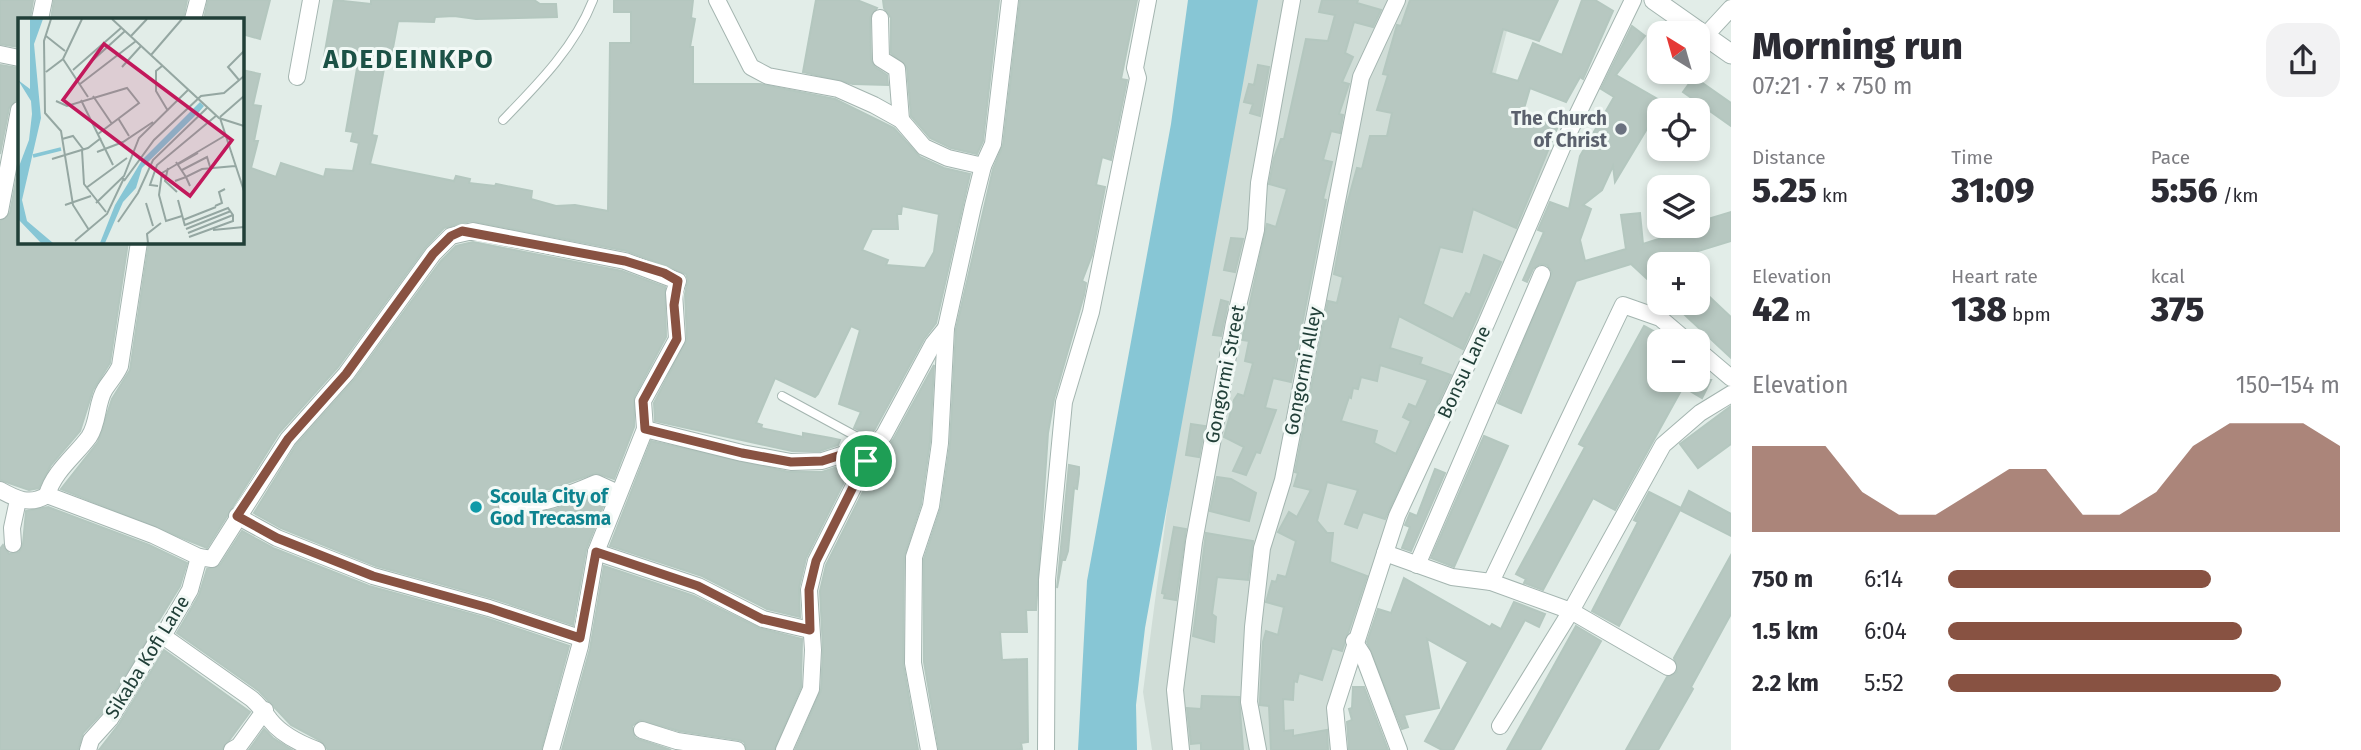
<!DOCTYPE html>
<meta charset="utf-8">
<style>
:root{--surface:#fff;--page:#f2f2f3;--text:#2b2b33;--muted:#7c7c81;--accent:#885242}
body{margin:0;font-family:"Fira Sans",sans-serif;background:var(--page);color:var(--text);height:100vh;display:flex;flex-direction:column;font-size:26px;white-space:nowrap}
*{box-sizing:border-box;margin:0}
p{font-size:23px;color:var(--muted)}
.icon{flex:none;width:38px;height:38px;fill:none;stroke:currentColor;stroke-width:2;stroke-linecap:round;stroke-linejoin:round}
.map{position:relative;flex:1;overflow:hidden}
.drawer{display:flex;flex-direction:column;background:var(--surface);width:630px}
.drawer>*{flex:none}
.needle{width:46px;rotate:323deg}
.buttons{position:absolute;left:1647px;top:21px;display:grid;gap:14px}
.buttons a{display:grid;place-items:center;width:63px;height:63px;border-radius:14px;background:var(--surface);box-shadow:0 4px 10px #0003;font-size:35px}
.pin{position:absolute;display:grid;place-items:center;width:60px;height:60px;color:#fff;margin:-30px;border:4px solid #fff;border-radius:50%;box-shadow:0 2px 7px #0007}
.round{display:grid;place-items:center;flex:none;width:74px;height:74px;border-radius:21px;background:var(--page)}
.summary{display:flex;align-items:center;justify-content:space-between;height:119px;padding:0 21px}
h1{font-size:38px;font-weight:800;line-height:52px}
.stats{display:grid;grid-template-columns:repeat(3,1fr);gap:10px;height:119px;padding:7px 21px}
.stats div{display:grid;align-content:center}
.stats b{font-size:35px;font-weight:800}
.stats small{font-size:19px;font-weight:400}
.stats p{font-size:19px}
.chart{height:196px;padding:14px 21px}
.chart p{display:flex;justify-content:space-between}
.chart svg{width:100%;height:126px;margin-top:7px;fill:var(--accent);opacity:.7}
ul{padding:0 21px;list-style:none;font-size:23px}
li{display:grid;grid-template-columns:112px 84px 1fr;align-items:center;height:52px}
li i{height:18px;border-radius:9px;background:var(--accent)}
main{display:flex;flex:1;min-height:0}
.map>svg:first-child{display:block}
.built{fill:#d0ddd7}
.water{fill:#87c6d5}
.building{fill:#b7c8c1;stroke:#b4c7bf;stroke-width:2;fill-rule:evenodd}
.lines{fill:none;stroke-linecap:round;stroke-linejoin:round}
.service-casing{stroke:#a4b5b0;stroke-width:10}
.minor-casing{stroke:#a4b5b0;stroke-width:18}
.tertiary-casing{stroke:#a4b5b0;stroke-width:21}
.service{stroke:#fff;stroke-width:8}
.minor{stroke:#fff;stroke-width:16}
.tertiary{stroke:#fff;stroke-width:19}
.route-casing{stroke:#fff;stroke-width:14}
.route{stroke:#885242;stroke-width:9}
.worship-dot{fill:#6b7280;stroke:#f2f9f6;stroke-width:2.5}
.culture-dot{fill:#0f9aa8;stroke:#f2f9f6;stroke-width:2.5}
.labels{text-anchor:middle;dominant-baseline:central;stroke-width:6;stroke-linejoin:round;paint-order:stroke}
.worship-label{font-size:19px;font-weight:bold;fill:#5b616d;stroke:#f2f9f6;text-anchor:end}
.street-label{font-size:19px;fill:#213f38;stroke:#f2f9f6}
.culture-label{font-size:19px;font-weight:bold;fill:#0d838f;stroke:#f2f9f6;text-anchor:start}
.district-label{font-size:26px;font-weight:bold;letter-spacing:2px;fill:#1c5246;stroke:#f2f9f6}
.inset-river{fill:none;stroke:#87c6d5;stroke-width:3.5}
.inset-road{fill:none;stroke:#95a7a2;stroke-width:2}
.view{fill:#c2185b;fill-opacity:0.15;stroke:#c2185b;stroke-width:3.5}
.inset-edge{fill:none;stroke:#213f38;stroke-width:3.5}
</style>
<main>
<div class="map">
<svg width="1731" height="750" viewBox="0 0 1731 750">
<rect width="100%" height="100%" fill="#e2ede8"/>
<polygon class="built" points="1243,0 1515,0 1483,123 1559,151 1364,616 1341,708 1345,750 1152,750 1143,692 1178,426"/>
<polygon class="water" points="1188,0 1258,0 1145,628 1136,705 1137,750 1078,750 1087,581 1171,124"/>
<g class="building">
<polygon points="0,0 33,0 30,19 19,19 19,47 0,44"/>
<polygon points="54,0 187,0 183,19 51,19"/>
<polygon points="208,0 270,0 260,39 242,34 242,19 204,19"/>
<path d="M 334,0 L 371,4 L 371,0 L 534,0 L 540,4 L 556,4 L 557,17 L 476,19 L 454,16 L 435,17 L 434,22 L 398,21 L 392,53 L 387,52 L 372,135 L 377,136 L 370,164 L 454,181 L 456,176 L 470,179 L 469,183 L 495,186 L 496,184 L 532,191 L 531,199 L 556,206 L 575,205 L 608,211 L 610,43 L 631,43 L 631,12 L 614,12 L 614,0 L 693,0 L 691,18 L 695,19 L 690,47 L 693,47 L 693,84 L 760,84 L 835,99 L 894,128 L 920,157 L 944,168 L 970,174 L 936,323 L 924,339 L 875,429 L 870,435 L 854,428 L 861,412 L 839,404 L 860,330 L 851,326 L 818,394 L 815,397 L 775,378 L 756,423 L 762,425 L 761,428 L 803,437 L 803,433 L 831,438 L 840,440 L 838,445 L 820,451 L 792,451 L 655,421 L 654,403 L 687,339 L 685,294 L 688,280 L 686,274 L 627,251 L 471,221 L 444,228 L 425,248 L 338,367 L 279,433 L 207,548 L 61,489 L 98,442 L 112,399 L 130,370 L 149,242 L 242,242 L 242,70 L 260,74 L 253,105 L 261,106 L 254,141 L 258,141 L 251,168 L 276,177 L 281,163 L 324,177 L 326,169 L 353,171 L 359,143 L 351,141 L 353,132 L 346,131 L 358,63 L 324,57 ZM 902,206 L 939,214 L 934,252 L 925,268 L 886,265 L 888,260 L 862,250 L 872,229 L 898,229 L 897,214 L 901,214 Z"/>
<polygon points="816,0 857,0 877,8 870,18 871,60 875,67 887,75 888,85 853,84 803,72"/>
<polygon points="883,0 999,0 983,141 977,154 951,148 930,138 911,116 907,68 891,53 891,18 884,8"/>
<polygon points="1020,0 1137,0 1121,79 1127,80 1111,160 1102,157 1096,185 1105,187 1092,255 1082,281 1086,283 1084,295 1054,399 1048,433 1036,610 1026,610 1027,632 1000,632 1002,660 1027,659 1028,742 1021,743 1022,749 1016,750 939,750 924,662 924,559 941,507 950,444 956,329 993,169 1003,145"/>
<polygon points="1322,0 1358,0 1357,3 1381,10 1373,27 1354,22 1345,53 1353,57 1342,82 1349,84 1339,114 1343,115 1340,133 1331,131 1323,160 1332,162 1323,199 1326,200 1291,382 1273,378 1265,408 1276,410 1260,453 1256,452 1246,475 1233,471 1244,447 1224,437 1234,400 1238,394 1244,396 1253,363 1245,361 1249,341 1242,340 1267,224 1276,227 1287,189 1269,184 1274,158 1281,139 1284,139 1306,39 1328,41 1335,15 1319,12"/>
<path d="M 1410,0 L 1558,0 L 1539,41 L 1503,29 L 1491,73 L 1518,81 L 1533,43 L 1562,55 L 1582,0 L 1595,0 L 1613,11 L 1583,79 L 1580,77 L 1566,102 L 1530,88 L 1523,112 L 1558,126 L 1516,228 L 1473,209 L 1462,252 L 1440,247 L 1423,304 L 1453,319 L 1466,293 L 1470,295 L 1484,255 L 1501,262 L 1463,349 L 1399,316 L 1390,348 L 1422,358 L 1420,364 L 1451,375 L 1385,519 L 1363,512 L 1357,528 L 1345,524 L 1358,490 L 1327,482 L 1317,521 L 1327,533 L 1333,533 L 1330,562 L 1367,576 L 1342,651 L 1332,648 L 1322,680 L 1299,673 L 1297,682 L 1294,681 L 1293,700 L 1283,699 L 1284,731 L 1293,730 L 1293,736 L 1327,730 L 1328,750 L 1271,750 L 1269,706 L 1260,705 L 1260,701 L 1263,642 L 1266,631 L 1278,635 L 1284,607 L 1266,602 L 1272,581 L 1276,582 L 1278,575 L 1286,577 L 1296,541 L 1278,532 L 1289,512 L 1297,517 L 1311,490 L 1294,486 L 1298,473 L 1295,472 L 1328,301 L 1337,303 L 1343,277 L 1334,274 L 1347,204 L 1357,168 L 1362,169 L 1370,136 L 1387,136 L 1392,113 L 1377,110 L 1388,75 L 1383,74 L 1397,25 L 1401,26 ZM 1380,365 L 1428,380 L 1416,407 L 1409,404 L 1403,417 L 1411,421 L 1396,454 L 1374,443 L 1377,431 L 1341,421 L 1349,397 L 1351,398 L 1353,388 L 1358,389 L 1361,377 L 1377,381 Z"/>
<polygon points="1632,26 1645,36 1616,75 1663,102 1615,182 1613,166 1602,190 1583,205 1591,209 1580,240 1585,261 1626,249 1621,215 1640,213 1643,244 1671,235 1670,231 1698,226 1698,222 1731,212 1731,241 1669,260 1674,264 1659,264 1659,290 1631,264 1576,281 1521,413 1498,403 1552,272 1547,265 1540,264 1533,269 1527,282 1523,280 1544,232 1538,230 1550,202 1569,209 1580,156 1614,97 1601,89"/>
<polygon points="0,65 19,68 16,100 9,108 0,154"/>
<polygon points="1258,65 1269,67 1260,116 1250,113 1253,104 1244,102 1249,84 1254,85"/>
<polygon points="1694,77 1731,103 1731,126 1683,92"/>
<polygon points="19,165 16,242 128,242 110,363 93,390 80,431 51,465 39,488 29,490 0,480 0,221 10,213"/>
<polygon points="1231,238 1243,239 1235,272 1224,270"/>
<polygon points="473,242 622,271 665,287 666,337 634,397 634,427 614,479 596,473 550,489 506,495 498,500 501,514 519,515 556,509 596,494 606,499 586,550 573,625 492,598 376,566 281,528 254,513 296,445 354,380 441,261 456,246"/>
<polygon points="1698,286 1731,317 1731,358 1672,303 1698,303"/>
<polygon points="1221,300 1228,302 1221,336 1213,335"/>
<polygon points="1644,326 1659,334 1659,364 1650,380 1711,380 1702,398 1683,387 1615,510 1593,498 1543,590 1524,583 1526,579 1516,574 1585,447 1579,444"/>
<polygon points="934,365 930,442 921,504 904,557 903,663 918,750 795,750 821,690 823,649 820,591 826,565 883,452 893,440"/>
<polygon points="1731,406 1731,444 1698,468 1680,444"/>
<polygon points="1191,424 1205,426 1199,457 1186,455"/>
<polygon points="1484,436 1508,446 1454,567 1431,558"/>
<polygon points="651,441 789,472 822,472 840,466 849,472 806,558 799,588 800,617 767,609 702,576 610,546"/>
<polygon points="1069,465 1079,467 1079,474 1077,489 1074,488 1068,551 1065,560 1062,560 1057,588"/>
<polygon points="1435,469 1445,473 1411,551 1402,548 1410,527 1405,525 1410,513 1417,516"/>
<polygon points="1217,477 1231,479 1256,493 1249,521 1210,511"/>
<polygon points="1689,491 1731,514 1731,536 1680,510"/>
<polygon points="1649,492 1681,508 1619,626 1592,611 1638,522 1634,520"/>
<polygon points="48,507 149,545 187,563 180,586 102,713 83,733 78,750 0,750 0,549 3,545 9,554 19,552 23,544 26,511"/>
<polygon points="1174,527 1186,529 1176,600 1164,598 1165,594 1162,593"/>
<polygon points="242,531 273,548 369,586 486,618 569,646 541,750 328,750 321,741 291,725 259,691 177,633 199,595 207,569 220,565"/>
<polygon points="1206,533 1253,541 1248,580 1217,577 1212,614 1216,617 1214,642 1193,636"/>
<polygon points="1731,555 1731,614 1691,687 1693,689 1658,750 1626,750 1667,677 1677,672 1674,658"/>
<polygon points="604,566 694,596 759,628 802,639 801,687 774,750 747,750 744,742 739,740 679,731 640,720 632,726 635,738 671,750 562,750 590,649"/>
<polygon points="1404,578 1490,627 1492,624 1501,629 1514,602 1545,614 1539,627 1525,620 1453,750 1442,750 1425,741 1468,662 1427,639 1439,708 1404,715 1408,727 1402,729 1367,642 1378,609 1391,613"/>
<polygon points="1576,626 1601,641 1540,750 1507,750"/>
<polygon points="164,650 250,712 222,750 99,750 119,724"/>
<polygon points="1353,687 1364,687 1388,750 1349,750 1347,722 1352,720 1349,709 1352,708"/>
<polygon points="1202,696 1239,697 1243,750 1201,750 1201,743 1191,744 1187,708 1201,709"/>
<polygon points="264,729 273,738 292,750 249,750"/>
</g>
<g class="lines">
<g class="service-casing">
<g id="service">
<path d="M 503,120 C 537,85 575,47 593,0"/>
<polyline points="782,396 874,446"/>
</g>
</g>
<g class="minor-casing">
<g id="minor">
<polyline points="717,0 751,67 768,76 838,89 874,105 901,120 924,147 948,158 983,166"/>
<polyline points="880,18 881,59 897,69 901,120"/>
<polyline points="40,19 44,0"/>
<polyline points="193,19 198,0"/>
<polyline points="1706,35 1731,8"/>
<polyline points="0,54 19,58"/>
<polyline points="297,77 311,0"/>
<polyline points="0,211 19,110"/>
<polyline points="1698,350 1731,378"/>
<polyline points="645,429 742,453 791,462 822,461 844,454 866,461"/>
<path d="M 0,490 C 16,499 30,506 47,495 L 153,535 L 199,557"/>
<path d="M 47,495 C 54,471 75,456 89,437 C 99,422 96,403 105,389 C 110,381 116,375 120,366 L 139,242"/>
<path d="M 507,505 C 540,506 566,496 596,483 L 618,493"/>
<polyline points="237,516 277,538 373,576 489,608 580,638"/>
<polyline points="13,544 12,528 18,500"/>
<polyline points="596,552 698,586 763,619 810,630"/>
<polyline points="1385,553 1452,577 1491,582 1571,611 1663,445 1700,413 1731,394"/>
<polyline points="1417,565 1542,274"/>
<polyline points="1491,582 1623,305 1660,318 1687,341"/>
<path d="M 163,636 L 252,699 C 260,706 264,712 270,720 C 281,734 301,744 317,750"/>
<polyline points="1354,641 1363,655 1399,750"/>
<polyline points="1500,726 1571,611 1668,667"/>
<polyline points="642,730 677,741 737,750"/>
<polyline points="88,750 91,740 110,719 159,638 163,636 190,590 199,557 212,559 288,439 346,374 433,254 451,236 473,231 625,261 678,281 674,293 677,339 643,401 645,429 596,552 580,646 551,750"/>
<polyline points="232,750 239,746 265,710"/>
<polyline points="784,750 811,689 813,650 809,590 816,561 874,446 884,435 933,344 946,328"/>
<polyline points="929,750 913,663 914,557 931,506 940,443 946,328 973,206 983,166 993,144 1010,0"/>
<polyline points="1046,750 1047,580 1064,402 1091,312 1138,78 1135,68 1148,0"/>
<polyline points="1181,750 1175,690 1194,542 1234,323 1256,230 1259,183 1292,0"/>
<polyline points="1258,750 1249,702 1253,627 1262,548 1283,480 1361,77 1397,0"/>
<polyline points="1339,750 1335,708 1397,516 1486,324 1568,134 1633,0"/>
</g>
</g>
<g class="tertiary-casing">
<polyline id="tertiary" points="1654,0 1731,54"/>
</g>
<use href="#service" class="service"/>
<use href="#minor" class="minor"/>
<use href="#tertiary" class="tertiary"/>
</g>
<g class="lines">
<g class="route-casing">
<polygon id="route" points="462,231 625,261 664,273 678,281 674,305 677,339 643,401 645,429 742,453 791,462 822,461 844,454 866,461 816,561 809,590 810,630 762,619 698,586 596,552 580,638 489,608 373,576 277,538 237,516 288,439 346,374 433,254 451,236"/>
</g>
<use href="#route" class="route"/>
</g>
<circle class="worship-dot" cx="1621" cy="129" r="7"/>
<circle class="culture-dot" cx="476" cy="507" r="7"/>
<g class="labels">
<g class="worship-label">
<text x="1607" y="118">The Church<tspan x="1607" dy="22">of Christ</tspan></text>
</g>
<g class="street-label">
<text transform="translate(1303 371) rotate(-79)">Gongormi Alley</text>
<text transform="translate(1464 372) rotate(-65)">Bonsu Lane</text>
<text transform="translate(1225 374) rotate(-79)">Gongormi Street</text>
<text transform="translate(147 657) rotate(-58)">Sikaba Kofi Lane</text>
</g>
<g class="culture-label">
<text x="490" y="496">Scoula City of<tspan x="490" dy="22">God Trecasma</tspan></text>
</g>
<g class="district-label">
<text x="409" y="59">ADEDEINKPO</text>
</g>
</g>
<g transform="translate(18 18)">
<rect width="226" height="226" fill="#e2ede8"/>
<path d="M 12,1 L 25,1 L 16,26 L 23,100 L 4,182 L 9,203 L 35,225 L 23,225 L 0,201 L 0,151 L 11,122 L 14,96 L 13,83 L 0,62 L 12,71 ZM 182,84 L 186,88 L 181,94 L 124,150 L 118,170 L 105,184 L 87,225 L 82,225 L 97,187 L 124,142 Z" fill="#87c6d5"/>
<path class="inset-river" d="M 15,138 L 43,131"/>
<path class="inset-road" d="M 33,1 L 26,23 L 27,95 L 43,113 L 55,187 L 71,212M 94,1 L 201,100 L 226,108M 28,18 L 47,33M 113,18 L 129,1M 133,37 L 164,1M 45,41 L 70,79M 75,42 L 107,13M 144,48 L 138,53 L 138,73 L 150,93M 104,49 L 123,28M 55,52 L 103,10M 28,54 L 45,41 L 64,1M 221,62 L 210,49 L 226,33M 62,66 L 118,23M 75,78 L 94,106M 63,82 L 95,147M 38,83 L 49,88 L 109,70 L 121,85 L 80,116M 202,99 L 226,78M 100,100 L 111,118M 202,100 L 226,173M 44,121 L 55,118 L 65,131M 64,132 L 66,166 L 88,194M 79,134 L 105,124 L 135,104M 34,141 L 70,130 L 83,120M 158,144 L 168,159 L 184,151 L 217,148M 159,147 L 180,135M 150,150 L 147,163 L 159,174M 164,152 L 189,139 L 193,152M 106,163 L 136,122 L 183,78 L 206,75 L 226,58M 157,163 L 168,159 L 172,168M 140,168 L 132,167 L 139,147 L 199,97M 68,170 L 109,140M 160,182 L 167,208M 78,185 L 106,158 L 121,120 L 171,71M 128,185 L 135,208M 47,187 L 73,178M 197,188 L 204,185 L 201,174 L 207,171M 164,198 L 148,203 L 141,177 L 144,155 L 208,117M 165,202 L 198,189M 100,204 L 120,175 L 135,142 L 190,89M 167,207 L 210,190 L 215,197 L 215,203 L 171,219M 168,211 L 213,193M 195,212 L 226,209M 170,215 L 215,197M 57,223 L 89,196 L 106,160M 130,225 L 129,216 L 143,205"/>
<path class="view" d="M 86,26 L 214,122 L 172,178 L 45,82 Z"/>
<rect width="226" height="226" class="inset-edge"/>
</g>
</svg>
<div class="buttons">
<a><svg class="needle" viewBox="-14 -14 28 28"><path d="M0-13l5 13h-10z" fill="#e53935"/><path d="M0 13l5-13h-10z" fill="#7c7c81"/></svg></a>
<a><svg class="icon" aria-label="locate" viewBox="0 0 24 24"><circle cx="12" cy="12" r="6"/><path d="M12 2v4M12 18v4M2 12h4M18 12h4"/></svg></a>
<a><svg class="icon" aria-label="layers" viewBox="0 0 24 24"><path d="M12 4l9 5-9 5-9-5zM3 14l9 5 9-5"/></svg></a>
<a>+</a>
<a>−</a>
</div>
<div class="pin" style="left:866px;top:461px;background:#1e9e55"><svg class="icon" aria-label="arrive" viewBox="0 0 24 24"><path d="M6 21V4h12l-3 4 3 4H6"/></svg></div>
</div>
<section class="drawer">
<div class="summary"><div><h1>Morning run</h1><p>07:21 · 7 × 750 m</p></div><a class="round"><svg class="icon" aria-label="share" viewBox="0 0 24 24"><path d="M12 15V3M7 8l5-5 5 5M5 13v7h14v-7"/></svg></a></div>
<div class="stats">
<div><p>Distance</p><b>5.25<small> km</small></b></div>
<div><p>Time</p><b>31:09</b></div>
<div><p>Pace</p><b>5:56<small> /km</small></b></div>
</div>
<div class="stats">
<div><p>Elevation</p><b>42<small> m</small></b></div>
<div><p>Heart rate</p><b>138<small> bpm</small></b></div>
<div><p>kcal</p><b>375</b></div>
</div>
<div class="chart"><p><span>Elevation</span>150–154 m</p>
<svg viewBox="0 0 160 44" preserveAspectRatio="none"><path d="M0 44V14L10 14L20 14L30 30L40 38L50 38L60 30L70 22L80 22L90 38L100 38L110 30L120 14L130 6L140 6L150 6L160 14V44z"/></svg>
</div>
<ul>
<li><b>750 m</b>6:14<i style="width:67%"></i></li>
<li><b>1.5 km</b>6:04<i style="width:75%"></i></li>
<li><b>2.2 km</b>5:52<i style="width:85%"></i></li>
</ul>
</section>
</main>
